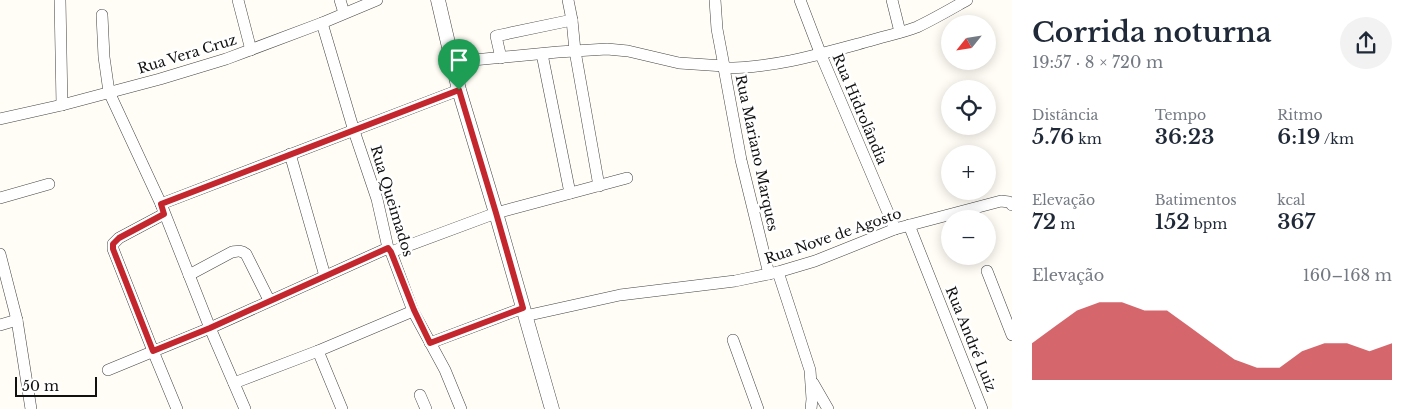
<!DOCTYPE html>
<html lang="pt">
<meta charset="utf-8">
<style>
:root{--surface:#fff;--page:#f2f2f3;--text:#1f2937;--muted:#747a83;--accent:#c4262e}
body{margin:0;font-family:"Libre Baskerville",serif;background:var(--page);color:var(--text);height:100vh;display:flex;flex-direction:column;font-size:19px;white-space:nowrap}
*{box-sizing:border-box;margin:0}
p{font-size:16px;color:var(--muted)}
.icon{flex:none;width:28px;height:28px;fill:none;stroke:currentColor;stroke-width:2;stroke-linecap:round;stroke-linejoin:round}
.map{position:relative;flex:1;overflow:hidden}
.panel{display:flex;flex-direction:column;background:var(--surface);width:400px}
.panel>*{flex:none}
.needle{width:32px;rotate:240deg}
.tools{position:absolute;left:941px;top:15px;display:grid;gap:10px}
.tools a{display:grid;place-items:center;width:55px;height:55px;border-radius:50%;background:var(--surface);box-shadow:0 2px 12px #0003;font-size:25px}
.scale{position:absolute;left:15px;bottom:12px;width:82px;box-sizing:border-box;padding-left:5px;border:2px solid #111;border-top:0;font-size:14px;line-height:18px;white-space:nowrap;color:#111;-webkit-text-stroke:4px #fff;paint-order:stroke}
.pin{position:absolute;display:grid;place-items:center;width:42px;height:42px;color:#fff;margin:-51px -21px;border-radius:50% 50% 50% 0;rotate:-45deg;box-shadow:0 0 5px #0007}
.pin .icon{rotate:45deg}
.round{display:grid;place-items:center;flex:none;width:52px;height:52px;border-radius:26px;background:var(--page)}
.overview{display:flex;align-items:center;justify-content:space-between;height:85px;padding:0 20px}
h1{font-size:28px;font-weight:600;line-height:38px}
.figures{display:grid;grid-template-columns:repeat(3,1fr);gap:8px;height:85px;padding:5px 20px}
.figures div{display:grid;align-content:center}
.figures b{font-size:21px;font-weight:600}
.figures small{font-size:14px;font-weight:400}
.figures p{font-size:14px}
.chart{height:140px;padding:10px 20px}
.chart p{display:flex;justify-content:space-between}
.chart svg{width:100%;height:90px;margin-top:5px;fill:var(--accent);opacity:.7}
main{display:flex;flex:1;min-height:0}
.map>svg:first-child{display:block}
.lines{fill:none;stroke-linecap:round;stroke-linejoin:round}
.minor-casing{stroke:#444;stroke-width:12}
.tertiary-casing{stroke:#444;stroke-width:15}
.minor{stroke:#fff;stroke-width:11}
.tertiary{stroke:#fff;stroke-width:14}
.route-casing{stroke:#fff;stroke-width:10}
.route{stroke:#c4262e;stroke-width:6}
.labels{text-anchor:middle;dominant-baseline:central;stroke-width:5;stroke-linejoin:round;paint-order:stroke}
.street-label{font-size:14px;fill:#111;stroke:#fff}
</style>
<main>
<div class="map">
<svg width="1012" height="409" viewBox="0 0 1012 409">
<rect width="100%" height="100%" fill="#fffdf5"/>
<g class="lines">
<g class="minor-casing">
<g id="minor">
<polyline points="60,0 62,105"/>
<polyline points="238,0 251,50"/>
<polyline points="340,0 344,13"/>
<polyline points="568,0 572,20 575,51 599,186"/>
<polyline points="715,0 717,29 724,66"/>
<polyline points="800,0 821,55 895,229"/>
<polyline points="892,0 900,32"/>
<polyline points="102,15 104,57 109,92 161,204 210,328 245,409"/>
<polyline points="322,23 354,131 377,199 388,248 391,252 413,311 445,370 461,409"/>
<polyline points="542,54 570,193"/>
<polyline points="501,58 496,36 572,20"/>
<path d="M 452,62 L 558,52 L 607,49 L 628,51 L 679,63 L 724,66 L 724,68 C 774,68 821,54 869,41 C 885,36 902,33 917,27 C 934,19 951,9 967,0"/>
<polyline points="724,68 741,160 769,274"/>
<polyline points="0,119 62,105 160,79 226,59 322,23 377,0"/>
<polyline points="290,154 325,276"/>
<polyline points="0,198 49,184"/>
<polyline points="161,204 459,90"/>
<polyline points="164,214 119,238 113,244 113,249 153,351 177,409"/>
<polyline points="909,225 982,409"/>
<polyline points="391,252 496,213 627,178"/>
<polyline points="0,254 17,320 31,409"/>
<polyline points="987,271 1012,335"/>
<polyline points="778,272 810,370 812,399 811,409"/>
<path d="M 189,275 L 232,252 C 238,251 241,250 246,254 L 269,300"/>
<polyline points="525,316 620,295 735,281 778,272 815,261 895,229 1001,201 1009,202 1012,205"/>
<polyline points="0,325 17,320"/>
<polyline points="733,340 758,409"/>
<polyline points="430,343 523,308"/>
<polyline points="318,351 342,409"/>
<polyline points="108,370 210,328 388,248"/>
<polyline points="234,383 318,351 413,311"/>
<polyline points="813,383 828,409"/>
<polyline points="420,395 426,409"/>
</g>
</g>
<g class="tertiary-casing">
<polyline id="tertiary" points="438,0 459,90 496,213 552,409"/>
</g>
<use href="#minor" class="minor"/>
<use href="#tertiary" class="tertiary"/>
</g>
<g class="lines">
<g class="route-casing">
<polygon id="route" points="459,90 496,213 523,308 430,343 414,310 391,252 388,248 210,328 153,351 113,249 113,244 119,238 164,214 161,204"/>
</g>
<use href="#route" class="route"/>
</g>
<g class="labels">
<g class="street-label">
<text transform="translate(187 54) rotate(-17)">Rua Vera Cruz</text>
<text transform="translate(860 109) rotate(67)">Rua Hidrolândia</text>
<text transform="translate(757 153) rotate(78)">Rua Mariano Marques</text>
<text transform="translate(392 201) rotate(73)">Rua Queimados</text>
<text transform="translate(833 236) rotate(-19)">Rua Nove de Agosto</text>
<text transform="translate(971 339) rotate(68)">Rua André Luiz</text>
</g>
</g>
</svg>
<div class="tools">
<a><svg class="needle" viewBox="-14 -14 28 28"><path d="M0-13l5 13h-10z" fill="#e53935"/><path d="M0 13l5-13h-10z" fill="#747a83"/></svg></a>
<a><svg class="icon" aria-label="locate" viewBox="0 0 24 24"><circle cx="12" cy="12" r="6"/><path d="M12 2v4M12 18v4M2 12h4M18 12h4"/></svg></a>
<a>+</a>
<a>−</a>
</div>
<div class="scale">50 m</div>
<div class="pin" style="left:459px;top:90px;background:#1e9e55"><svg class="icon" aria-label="arrive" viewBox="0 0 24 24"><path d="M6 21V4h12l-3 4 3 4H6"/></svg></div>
</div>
<section class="panel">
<div class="overview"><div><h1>Corrida noturna</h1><p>19:57 · 8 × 720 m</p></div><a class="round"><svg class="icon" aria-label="share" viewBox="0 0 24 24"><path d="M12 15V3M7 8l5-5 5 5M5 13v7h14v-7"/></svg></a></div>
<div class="figures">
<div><p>Distância</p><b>5.76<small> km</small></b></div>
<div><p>Tempo</p><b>36:23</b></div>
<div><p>Ritmo</p><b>6:19<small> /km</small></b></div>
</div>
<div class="figures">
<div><p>Elevação</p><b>72<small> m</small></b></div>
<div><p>Batimentos</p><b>152<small> bpm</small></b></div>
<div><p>kcal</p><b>367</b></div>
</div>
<div class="chart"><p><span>Elevação</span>160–168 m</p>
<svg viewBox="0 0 160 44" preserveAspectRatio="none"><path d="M0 44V26L10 18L20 10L30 6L40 6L50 10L60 10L70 18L80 26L90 34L100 38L110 38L120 30L130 26L140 26L150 30L160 26V44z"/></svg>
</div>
</section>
</main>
